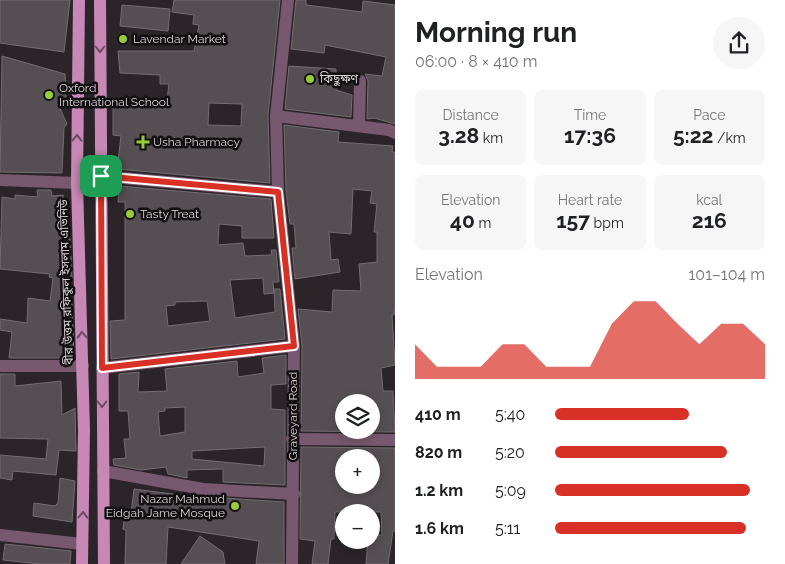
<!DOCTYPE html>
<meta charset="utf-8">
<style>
:root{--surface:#fff;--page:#f6f6f6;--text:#202124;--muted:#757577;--accent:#d93025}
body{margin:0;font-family:Raleway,"Noto Sans Bengali",sans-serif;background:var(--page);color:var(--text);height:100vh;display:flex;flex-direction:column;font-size:19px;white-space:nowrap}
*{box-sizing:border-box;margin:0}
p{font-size:16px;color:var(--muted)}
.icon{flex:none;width:28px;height:28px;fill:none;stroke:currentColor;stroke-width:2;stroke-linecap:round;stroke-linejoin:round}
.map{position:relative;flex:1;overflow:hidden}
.details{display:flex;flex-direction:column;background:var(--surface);width:390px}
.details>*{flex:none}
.fabs{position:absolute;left:335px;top:394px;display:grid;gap:10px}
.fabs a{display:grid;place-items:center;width:45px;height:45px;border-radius:50%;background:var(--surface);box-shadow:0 2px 8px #0003;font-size:25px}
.pin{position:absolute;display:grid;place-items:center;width:42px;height:42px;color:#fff;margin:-21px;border-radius:10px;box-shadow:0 2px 8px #0006}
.round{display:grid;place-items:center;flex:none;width:52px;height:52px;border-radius:26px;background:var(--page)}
.headline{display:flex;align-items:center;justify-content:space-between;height:85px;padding:0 20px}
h1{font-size:28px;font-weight:700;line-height:38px}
.figures{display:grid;grid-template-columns:repeat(3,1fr);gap:8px;height:85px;padding:5px 20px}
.figures div{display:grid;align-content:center;border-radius:8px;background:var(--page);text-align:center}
.figures b{font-size:21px;font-weight:700}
.figures small{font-size:14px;font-weight:400}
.figures p{font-size:14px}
.chart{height:140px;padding:10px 20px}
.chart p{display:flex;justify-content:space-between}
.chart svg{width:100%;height:90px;margin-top:5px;fill:var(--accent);opacity:.7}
ul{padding:0 20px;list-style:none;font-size:16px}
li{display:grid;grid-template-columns:80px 60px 1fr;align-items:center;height:38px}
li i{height:12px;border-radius:6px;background:var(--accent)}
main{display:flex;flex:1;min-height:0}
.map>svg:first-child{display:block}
.building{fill:#554e53;stroke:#736d71;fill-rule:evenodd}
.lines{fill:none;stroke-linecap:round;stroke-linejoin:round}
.minor{stroke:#77586e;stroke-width:12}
.primary{stroke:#c788b5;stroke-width:12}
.oneway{stroke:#6c4c63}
.route-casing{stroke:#fff;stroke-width:10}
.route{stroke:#d93025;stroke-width:6}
.poi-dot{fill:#97cc39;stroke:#120f11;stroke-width:2}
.labels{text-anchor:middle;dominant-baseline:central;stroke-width:5;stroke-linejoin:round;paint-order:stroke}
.poi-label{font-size:12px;fill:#d6d2d4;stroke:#120f11;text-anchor:start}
.street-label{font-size:12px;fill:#d6d2d4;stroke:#120f11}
</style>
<main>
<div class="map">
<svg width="395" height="564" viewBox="0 0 395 564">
<rect width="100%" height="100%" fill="#2b2529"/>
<g class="building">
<polygon points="0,0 70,0 64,52 0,43"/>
<path d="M 174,0 L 280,0 L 268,115 L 270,183 L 117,169 L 121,136 L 113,135 L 113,105 L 166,107 L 169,84 L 160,84 L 160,75 L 120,73 L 118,51 L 194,51 L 199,25 L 193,24 L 194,15 L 172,12 ZM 209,103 L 242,104 L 241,126 L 208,125 Z"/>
<polygon points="296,0 306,0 306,5 362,12 363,1 395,5 395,124 374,118 367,119 368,81 365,74 382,76 386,57 325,45 324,53 291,49"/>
<polygon points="122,5 170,9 168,31 120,26"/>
<polygon points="2,56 65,74 66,104 58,104 67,124 64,128 62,173 0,172"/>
<polygon points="289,66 336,69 336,90 352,95 351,117 285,109"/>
<path d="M 284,125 L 339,132 L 338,142 L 393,146 L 392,152 L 395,152 L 395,308 L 394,315 L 392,315 L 395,365 L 381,368 L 383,391 L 393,391 L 395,432 L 301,431 L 302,346 L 298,309 L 332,312 L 333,290 L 361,291 L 359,264 L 377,262 L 377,232 L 374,232 L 377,204 L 370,203 L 372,191 L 353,189 L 351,234 L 329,232 L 331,260 L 338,259 L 340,272 L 295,279 L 292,248 L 296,248 L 294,224 L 290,224 L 286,191 ZM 344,402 L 371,402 L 371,430 L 344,430 Z"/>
<path d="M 119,186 L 271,199 L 274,238 L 242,238 L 242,226 L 219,224 L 218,245 L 243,243 L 245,256 L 272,255 L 271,250 L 276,250 L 279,282 L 273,282 L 274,293 L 264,294 L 263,278 L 230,280 L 235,318 L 275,312 L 274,289 L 280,289 L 285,339 L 111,359 L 110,321 L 125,320 L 125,202 L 118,202 ZM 207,301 L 210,321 L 168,326 L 166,306 L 175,305 L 175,302 Z"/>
<polygon points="37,190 51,190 52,196 63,195 65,239 70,239 72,278 70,278 66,303 72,304 74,358 9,358 12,332 0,330 0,319 27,323 28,298 50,301 53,278 49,277 50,274 0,269 2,197 15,199 15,195 38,197"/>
<path d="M 286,355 L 286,384 L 271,385 L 271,409 L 285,410 L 285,485 L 223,482 L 223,469 L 187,470 L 187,478 L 168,474 L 166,467 L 141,470 L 114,465 L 113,459 L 126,458 L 124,439 L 130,439 L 128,411 L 119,411 L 119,374 L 139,372 L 138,392 L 167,391 L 165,369 L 237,361 L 238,377 L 264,373 L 262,358 ZM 185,407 L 185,432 L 160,436 L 158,412 L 165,411 L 165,408 ZM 265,447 L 264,466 L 192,459 L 192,451 Z"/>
<polygon points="0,374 15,374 15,386 61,381 62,415 75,408 76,451 59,450 56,475 13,471 12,480 0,478 0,455 46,459 48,439 0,438"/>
<path d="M 301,447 L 395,448 L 395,531 L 393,531 L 388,564 L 366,564 L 368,540 L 371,540 L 371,535 L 382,535 L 381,512 L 335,512 L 334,539 L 331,539 L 328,564 L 312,564 L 315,541 L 300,539 ZM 344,458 L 371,458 L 371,485 L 344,485 Z"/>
<polygon points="60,478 75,481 72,522 33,516 34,503 55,506 58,503"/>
<polygon points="134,489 173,494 173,499 194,501 194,496 284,502 284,564 256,564 259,541 168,527 166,564 125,564 126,530 123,529 125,513 131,514"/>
<polygon points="200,536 223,552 225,564 181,564"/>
<polygon points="5,544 71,551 70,564 40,564 3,560"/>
</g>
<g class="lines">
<g class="minor">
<polyline points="288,0 276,116 278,192 294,346 292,564"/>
<polyline points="276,116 389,130 395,133"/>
<polyline points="359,126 360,81"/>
<polyline points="101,176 278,192"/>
<polyline points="0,180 77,183"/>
<polyline points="0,366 83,366"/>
<polyline points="102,368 294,346"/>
<polyline points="292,439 395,440"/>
<polyline points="103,471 203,489 294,494"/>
<polyline points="0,535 82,544"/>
</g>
<g class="primary">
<polyline points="79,0 77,183 84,430 82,564"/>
<polyline points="100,0 104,564"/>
</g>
</g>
<defs><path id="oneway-chevron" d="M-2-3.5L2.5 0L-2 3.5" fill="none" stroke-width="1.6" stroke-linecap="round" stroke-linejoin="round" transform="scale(1.25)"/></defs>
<g class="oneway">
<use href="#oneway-chevron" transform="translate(100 49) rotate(90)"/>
<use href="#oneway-chevron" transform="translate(77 138) rotate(-89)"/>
<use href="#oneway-chevron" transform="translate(82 335) rotate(-92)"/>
<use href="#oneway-chevron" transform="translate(102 404) rotate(90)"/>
<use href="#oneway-chevron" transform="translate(83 515) rotate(-89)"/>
</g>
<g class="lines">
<g class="route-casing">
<polygon id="route" points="101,176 278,192 294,346 102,368"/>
</g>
<use href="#route" class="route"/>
</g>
<g class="poi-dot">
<circle cx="123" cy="39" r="5"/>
<circle cx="310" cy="79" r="5"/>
<circle cx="49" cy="95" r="5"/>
<path d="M140.5 134.5h5v5h5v5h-5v5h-5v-5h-5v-5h5z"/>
<circle cx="130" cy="214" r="5"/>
<circle cx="235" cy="506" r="5"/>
</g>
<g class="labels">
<g class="poi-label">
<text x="133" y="39">Lavendar Market</text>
<text x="320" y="79">কিছুক্ষণ</text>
<text x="59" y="88">Oxford<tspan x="59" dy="14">International School</tspan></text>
<text x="153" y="142">Usha Pharmacy</text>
<text x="140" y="214">Tasty Treat</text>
<text x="225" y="499" text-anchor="end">Nazar Mahmud<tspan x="225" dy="14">Eidgah Jame Mosque</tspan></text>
</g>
<g class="street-label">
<text transform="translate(66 282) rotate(-92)">বীর উত্তম রফিকুল ইসলাম এভিনিউ</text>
<text transform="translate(293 416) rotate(-90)">Graveyard Road</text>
</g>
</g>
</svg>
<div class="fabs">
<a><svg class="icon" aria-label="layers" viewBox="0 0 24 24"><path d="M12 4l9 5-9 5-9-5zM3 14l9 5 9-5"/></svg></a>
<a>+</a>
<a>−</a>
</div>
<div class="pin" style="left:101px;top:176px;background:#1e9e55"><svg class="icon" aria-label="arrive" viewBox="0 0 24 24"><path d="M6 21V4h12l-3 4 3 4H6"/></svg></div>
</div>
<section class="details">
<div class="headline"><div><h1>Morning run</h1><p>06:00 · 8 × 410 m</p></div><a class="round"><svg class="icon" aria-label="share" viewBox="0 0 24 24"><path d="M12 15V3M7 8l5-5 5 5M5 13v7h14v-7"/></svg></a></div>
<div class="figures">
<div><p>Distance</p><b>3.28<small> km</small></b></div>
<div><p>Time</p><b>17:36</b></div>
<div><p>Pace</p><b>5:22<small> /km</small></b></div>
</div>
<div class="figures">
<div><p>Elevation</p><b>40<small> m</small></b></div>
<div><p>Heart rate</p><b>157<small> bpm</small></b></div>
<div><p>kcal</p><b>216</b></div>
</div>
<div class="chart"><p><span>Elevation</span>101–104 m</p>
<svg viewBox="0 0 160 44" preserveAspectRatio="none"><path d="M0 44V27L10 38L20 38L30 38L40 27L50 27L60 38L70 38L80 38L90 17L100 6L110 6L120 17L130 27L140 17L150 17L160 27V44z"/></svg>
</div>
<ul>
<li><b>410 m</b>5:40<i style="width:64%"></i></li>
<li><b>820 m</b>5:20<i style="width:82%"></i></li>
<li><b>1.2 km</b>5:09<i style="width:93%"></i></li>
<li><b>1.6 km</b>5:11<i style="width:91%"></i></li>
</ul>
</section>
</main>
